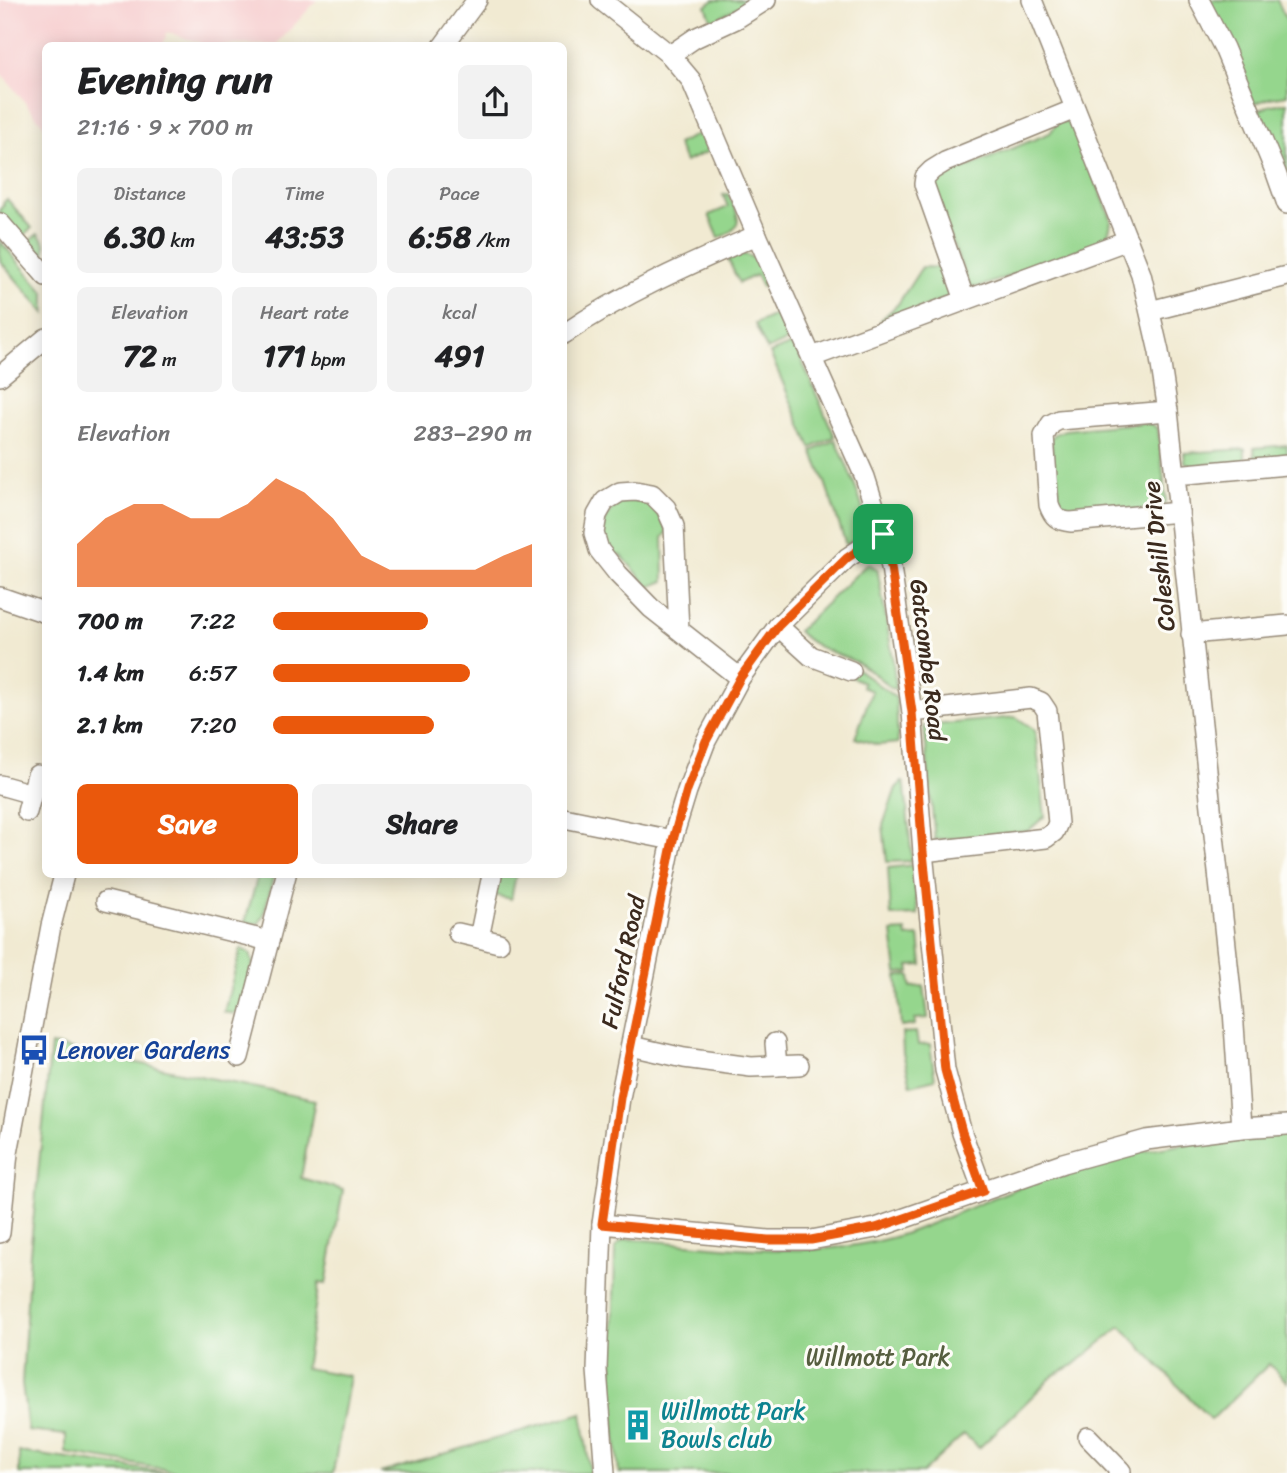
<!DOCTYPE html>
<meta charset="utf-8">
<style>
:root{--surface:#fff;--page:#f2f2f2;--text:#202124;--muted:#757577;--accent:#ea580c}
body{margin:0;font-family:Sriracha,sans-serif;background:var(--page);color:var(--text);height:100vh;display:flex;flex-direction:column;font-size:26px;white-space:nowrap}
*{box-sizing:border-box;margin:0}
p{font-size:23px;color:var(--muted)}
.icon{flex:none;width:38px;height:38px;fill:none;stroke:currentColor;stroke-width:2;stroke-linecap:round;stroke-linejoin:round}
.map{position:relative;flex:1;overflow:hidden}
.side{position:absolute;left:42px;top:42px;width:525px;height:836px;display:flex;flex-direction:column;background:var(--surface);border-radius:10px;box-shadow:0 4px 18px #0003}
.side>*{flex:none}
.pin{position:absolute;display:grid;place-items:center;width:60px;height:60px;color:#fff;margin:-30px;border-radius:14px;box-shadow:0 4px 10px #0006}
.round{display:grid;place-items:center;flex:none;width:74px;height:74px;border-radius:10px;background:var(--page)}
.headline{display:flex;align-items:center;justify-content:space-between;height:119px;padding:0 35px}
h1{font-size:38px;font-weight:800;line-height:52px}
.stats{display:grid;grid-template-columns:repeat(3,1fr);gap:10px;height:119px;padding:7px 35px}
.stats div{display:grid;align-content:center;border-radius:10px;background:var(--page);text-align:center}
.stats b{font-size:30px;font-weight:800}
.stats small{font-size:19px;font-weight:400}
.stats p{font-size:19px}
.chart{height:196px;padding:14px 35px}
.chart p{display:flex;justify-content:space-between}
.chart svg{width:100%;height:126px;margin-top:7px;fill:var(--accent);opacity:.7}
.button{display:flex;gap:14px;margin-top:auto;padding:14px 35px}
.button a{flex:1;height:80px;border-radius:10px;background:var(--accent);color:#fff;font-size:28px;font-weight:800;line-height:80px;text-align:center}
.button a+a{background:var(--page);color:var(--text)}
ul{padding:0 35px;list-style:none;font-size:23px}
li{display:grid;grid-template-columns:112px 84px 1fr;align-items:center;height:52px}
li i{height:18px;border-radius:9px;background:var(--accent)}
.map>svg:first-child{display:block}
.built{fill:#f7cfd0}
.green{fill:#95d68d;stroke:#688056;stroke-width:2}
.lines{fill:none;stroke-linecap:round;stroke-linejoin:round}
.minor-casing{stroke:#968a78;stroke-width:22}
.minor{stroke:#fff;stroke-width:19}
.route-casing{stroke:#fff;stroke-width:14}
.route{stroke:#ea580c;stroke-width:9}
.labels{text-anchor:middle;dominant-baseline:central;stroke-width:6;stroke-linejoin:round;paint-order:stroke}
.street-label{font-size:24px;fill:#3b2a1e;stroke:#fdfcf7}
.transit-label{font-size:24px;fill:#164399;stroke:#fdfcf7;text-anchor:start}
.park-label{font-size:24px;fill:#565e3f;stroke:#fdfcf7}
.culture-label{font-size:24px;fill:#0d838f;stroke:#fdfcf7;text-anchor:start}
</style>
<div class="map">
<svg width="1287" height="1473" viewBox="0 0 1287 1473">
<rect width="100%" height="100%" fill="#fdfcf7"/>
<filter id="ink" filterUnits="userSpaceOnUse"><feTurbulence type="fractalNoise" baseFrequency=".0143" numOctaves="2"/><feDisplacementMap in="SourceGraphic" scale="14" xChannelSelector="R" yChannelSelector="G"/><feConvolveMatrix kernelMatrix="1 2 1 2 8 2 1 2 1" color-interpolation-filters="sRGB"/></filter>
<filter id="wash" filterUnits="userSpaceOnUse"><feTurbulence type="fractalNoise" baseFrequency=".00686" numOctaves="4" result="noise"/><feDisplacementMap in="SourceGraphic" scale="28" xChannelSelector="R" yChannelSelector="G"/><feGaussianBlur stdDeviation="1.57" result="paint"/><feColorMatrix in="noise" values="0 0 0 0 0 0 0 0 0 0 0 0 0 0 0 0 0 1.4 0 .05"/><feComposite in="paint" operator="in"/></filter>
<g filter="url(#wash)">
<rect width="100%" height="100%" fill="#f1ead2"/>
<polygon class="built" points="0,0 317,0 276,45 206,45 167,32 163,45 46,46 45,127 0,72"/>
<g class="green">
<polygon points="714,0 752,0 712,21 706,6"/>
<polygon points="1208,0 1277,0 1287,21 1287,95 1270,98 1254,104"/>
<polygon points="1287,103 1287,191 1257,111 1271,105"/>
<path d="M 1059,120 L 1068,123 L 1074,128 L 1111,218 C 1111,231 1108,236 1097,243 L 980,287 L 970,287 L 931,189 L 934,176 L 955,163 L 963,169 L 1050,133 Z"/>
<polygon points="700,133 709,151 685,162 677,144"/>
<path d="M 728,194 C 739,217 746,226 719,238 L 709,215 L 728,207 L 723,195 Z"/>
<polygon points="7,199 32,228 23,236 0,217 0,209 4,205 3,203"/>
<polygon points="38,234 45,243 45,271 26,248 30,240"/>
<polygon points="0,241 45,293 45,313 0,261"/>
<path d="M 741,254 C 759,256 762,269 768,284 L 762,287 L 756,275 L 739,283 L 728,259 Z"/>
<polygon points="922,267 945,268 953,285 951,296 882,324 881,320 898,304"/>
<polygon points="779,313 791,339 767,350 755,324"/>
<polygon points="794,343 835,437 811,448 770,353"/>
<polygon points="1149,422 1158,429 1166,500 1162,507 1070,519 1058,511 1051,439 1055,434 1065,430"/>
<path d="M 836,440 C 843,457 868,511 865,526 C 862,536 854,540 846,545 L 825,482 L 812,451 Z"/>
<polygon points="1287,445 1287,461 1255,461 1254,448"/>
<polygon points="1245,449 1245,461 1191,466 1185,462 1184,453"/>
<path d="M 624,500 L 651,501 L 668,531 L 663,538 L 664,581 L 649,587 L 621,555 L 611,553 C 597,532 602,513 624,500 Z"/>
<path d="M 869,564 L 877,569 L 878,573 L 892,653 L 896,689 L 891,688 C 880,679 869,668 856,662 C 835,652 814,649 798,631 L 865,566 Z"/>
<polygon points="856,668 896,698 898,743 878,745 855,738 872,691 862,687 863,682 851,677"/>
<polygon points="1016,717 1035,730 1045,816 1028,831 935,840 924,726"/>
<polygon points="902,782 904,783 905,787 912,861 887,862 883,825 896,788"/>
<polygon points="913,865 918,915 891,916 888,868"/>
<polygon points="258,875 274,875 263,917 259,923 256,924 245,922"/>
<polygon points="499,875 516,875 511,899 494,895"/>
<polygon points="906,931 907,937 919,936 922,965 909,966 910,972 897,973 892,932"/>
<path d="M 241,948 L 250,954 L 253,963 L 241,1008 C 236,1015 232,1014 224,1012 Z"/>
<polygon points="910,975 911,987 924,986 928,1018 915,1019 915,1025 901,1027 897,976"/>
<polygon points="916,1032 918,1045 930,1044 935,1079 911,1085 903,1053 902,1033"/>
<polygon points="51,1045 315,1100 301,1178 343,1190 326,1284 319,1283 305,1368 350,1376 333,1473 188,1473 66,1453 66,1435 28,1431 22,1383 30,1253"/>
<path d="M 1287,1132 L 1287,1382 L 1269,1364 L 1211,1420 L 1121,1326 L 1074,1365 L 1054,1375 L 979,1448 L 964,1434 L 922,1473 L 619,1473 L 612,1397 L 615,1248 C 620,1241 624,1239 632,1239 C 718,1246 806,1260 890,1238 C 907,1234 924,1226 940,1220 C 973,1207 1005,1192 1038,1180 C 1119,1151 1203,1140 1287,1132 Z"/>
<polygon points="582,1413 590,1473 380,1473"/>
<polygon points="19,1452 169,1473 19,1473"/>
</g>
</g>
<g filter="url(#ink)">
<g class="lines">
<g class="minor-casing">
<g id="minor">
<polyline points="601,0 670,55 691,80 757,235 865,477 883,534 891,567 912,712 923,852 945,1070 962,1133 983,1191"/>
<polyline points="1032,0 1141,274 1159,352 1168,411 1233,1010 1241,1128"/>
<polyline points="1199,0 1224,48 1276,173 1287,204"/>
<polyline points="443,46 477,0"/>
<polyline points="670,55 695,38 736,19 766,0"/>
<polyline points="0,223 46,276"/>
<polyline points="965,300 924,184 925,177 932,170 945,162 1075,109"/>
<polyline points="1150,311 1287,276"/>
<path d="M 564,334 C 624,293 690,264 757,235"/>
<polyline points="812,357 1128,240"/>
<polyline points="0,376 46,338"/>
<path d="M 1168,411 L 1059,420 L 1051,424 L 1044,436 L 1049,505 C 1053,517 1058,521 1071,522 L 1179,512"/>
<polyline points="1175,475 1287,465"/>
<polyline points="0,597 46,613"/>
<polyline points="778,626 811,656 851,671"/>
<polyline points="679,630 674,526 666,508 652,494 635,491 620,492 605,501 597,515 594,533 599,550 618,574 651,608 740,678"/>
<polyline points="1191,634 1287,625"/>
<polyline points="912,712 1031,698 1041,702 1047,711 1058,823 1054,832 1046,838 923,852"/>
<polyline points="0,785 32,794"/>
<polyline points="27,812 37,775"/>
<polyline points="564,818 672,840"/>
<polyline points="492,875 479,938 499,943"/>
<polyline points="106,901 269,941"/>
<polyline points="458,933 479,938"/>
<polyline points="775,1043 777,1066"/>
<polyline points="631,1046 684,1058 751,1067 799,1065"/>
<polyline points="239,1057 286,875"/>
<polyline points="602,1224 768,1240 811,1240 876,1228 1063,1163 1146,1140 1241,1128 1287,1125"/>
<polyline points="0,1233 8,1153 51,926 64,875"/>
<polyline points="1088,1437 1121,1471 1118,1473"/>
<polyline points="605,1473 597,1370 602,1224 620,1098 672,840 687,791 706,741 740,678 778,626 847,558 883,534"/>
</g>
</g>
<use href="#minor" class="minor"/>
</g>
</g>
<g class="lines" filter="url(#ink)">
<g class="route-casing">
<polygon id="route" points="883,534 891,567 912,712 923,852 945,1070 962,1132 983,1191 876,1228 811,1240 768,1240 602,1224 620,1098 673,840 687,790 706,741 740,678 778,626 847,558"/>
</g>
<use href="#route" class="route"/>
</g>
<defs>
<g id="bus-bare" transform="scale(2.415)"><path d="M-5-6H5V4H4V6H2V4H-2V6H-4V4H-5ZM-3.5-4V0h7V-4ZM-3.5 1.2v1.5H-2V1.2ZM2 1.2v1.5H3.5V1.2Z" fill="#1a4fb4" stroke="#fdfcf7" stroke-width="2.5" paint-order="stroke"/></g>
<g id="building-bare" transform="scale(2.415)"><path d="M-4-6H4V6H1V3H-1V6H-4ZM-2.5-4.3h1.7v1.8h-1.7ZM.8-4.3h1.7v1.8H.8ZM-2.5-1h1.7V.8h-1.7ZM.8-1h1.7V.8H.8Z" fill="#0f9aa8" stroke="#fdfcf7" stroke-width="2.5" paint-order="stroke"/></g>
</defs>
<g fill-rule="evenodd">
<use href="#bus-bare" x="34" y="1050"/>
<use href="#building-bare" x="638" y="1425"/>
</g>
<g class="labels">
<g class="street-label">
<text transform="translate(1159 556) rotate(-96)">Coleshill Drive</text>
<text transform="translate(928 660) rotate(83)">Gatcombe Road</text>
<text transform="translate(623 962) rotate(-78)">Fulford Road</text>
</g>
<g class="transit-label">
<text x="57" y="1050">Lenover Gardens</text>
</g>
<g class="park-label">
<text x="878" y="1357">Willmott Park</text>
</g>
<g class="culture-label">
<text x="661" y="1411">Willmott Park<tspan x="661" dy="28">Bowls club</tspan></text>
</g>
</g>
</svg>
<div class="pin" style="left:883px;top:534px;background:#1e9e55"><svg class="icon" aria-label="arrive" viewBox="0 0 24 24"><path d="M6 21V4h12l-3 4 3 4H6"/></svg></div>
<section class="side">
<div class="headline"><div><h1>Evening run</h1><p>21:16 · 9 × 700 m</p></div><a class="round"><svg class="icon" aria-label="share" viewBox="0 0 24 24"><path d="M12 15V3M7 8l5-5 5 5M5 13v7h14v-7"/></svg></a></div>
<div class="stats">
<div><p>Distance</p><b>6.30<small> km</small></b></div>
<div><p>Time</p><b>43:53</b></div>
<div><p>Pace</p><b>6:58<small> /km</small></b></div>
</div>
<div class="stats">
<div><p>Elevation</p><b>72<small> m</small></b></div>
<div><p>Heart rate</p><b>171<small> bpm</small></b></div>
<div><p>kcal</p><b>491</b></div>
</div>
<div class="chart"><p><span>Elevation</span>283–290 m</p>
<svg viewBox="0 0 160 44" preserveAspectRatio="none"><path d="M0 44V29L10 20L20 15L30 15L40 20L50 20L60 15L70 6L80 11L90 20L100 33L110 38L120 38L130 38L140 38L150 33L160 29V44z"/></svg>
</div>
<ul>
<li><b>700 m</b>7:22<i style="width:60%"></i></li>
<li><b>1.4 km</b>6:57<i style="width:76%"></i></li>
<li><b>2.1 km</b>7:20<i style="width:62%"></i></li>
</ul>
<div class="button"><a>Save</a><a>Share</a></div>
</section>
</div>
